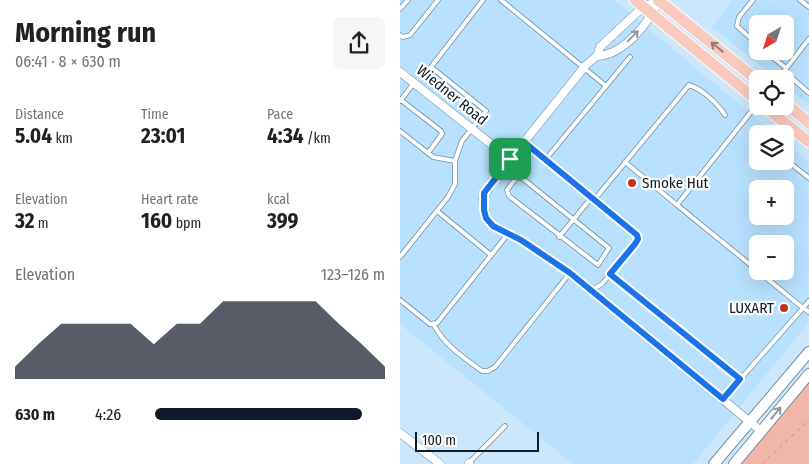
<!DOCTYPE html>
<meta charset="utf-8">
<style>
:root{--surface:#fff;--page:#f6f6f6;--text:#202124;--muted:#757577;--accent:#111827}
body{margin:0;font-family:"Fira Sans Condensed",sans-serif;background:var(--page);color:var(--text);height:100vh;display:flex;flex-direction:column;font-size:19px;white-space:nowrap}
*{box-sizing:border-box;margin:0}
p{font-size:16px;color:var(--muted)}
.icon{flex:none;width:28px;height:28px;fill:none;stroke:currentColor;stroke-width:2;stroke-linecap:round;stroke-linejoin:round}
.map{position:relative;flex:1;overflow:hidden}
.drawer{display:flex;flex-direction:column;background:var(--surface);width:400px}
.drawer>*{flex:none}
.needle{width:32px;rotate:219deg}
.fabs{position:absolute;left:349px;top:15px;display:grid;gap:10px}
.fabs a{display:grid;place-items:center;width:45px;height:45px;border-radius:8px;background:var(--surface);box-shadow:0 5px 20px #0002;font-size:25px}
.scale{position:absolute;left:15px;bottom:12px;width:124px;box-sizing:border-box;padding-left:5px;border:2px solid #101d26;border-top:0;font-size:14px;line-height:18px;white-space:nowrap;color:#101d26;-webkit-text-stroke:4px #fff;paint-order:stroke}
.pin{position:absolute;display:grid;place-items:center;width:42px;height:42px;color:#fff;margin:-21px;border-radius:10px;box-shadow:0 2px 8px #0006}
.round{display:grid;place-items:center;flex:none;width:52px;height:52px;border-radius:8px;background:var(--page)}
.head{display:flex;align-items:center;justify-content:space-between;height:85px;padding:0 15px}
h1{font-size:28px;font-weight:700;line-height:38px}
.figures{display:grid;grid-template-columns:repeat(3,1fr);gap:8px;height:85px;padding:5px 15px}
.figures div{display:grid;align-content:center}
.figures b{font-size:21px;font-weight:700}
.figures small{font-size:14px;font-weight:400}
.figures p{font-size:14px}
.chart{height:140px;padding:10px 15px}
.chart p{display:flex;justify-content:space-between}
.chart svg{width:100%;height:90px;margin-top:5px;fill:var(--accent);opacity:.7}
ul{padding:0 15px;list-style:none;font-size:16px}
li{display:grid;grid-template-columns:80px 60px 1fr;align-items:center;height:38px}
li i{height:12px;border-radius:6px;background:var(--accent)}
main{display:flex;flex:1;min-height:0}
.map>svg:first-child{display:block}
.built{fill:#b7e1fe;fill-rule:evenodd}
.green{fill:#f2b6a8}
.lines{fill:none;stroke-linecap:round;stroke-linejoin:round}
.service-casing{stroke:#6e8ea4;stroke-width:5.5}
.minor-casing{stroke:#6e8ea4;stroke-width:9}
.secondary-casing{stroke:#6e8ea4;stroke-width:12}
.primary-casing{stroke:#fff;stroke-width:13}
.path{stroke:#8ca2b2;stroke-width:1;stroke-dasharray:4 4;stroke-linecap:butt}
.service{stroke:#fff;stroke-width:4}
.minor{stroke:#fff;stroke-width:8}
.secondary{stroke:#fff;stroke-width:10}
.primary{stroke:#fbcabf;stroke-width:11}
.oneway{stroke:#93999d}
.oneway2{stroke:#917c7a}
.route-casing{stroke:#fff;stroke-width:10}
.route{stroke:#1a73e8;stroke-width:6}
.poi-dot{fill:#be3319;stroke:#fff;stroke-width:2}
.labels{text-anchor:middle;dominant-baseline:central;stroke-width:4.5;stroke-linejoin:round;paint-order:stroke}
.street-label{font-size:15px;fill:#101d26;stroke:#fff}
.poi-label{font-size:15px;fill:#101d26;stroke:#fff;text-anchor:start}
</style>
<main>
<section class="drawer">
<div class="head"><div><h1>Morning run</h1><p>06:41 · 8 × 630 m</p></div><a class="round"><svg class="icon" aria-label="share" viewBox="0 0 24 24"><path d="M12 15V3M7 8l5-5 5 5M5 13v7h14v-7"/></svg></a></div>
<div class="figures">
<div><p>Distance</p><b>5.04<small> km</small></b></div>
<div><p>Time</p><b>23:01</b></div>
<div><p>Pace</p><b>4:34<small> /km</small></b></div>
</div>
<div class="figures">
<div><p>Elevation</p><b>32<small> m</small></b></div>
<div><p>Heart rate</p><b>160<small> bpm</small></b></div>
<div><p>kcal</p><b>399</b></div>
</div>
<div class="chart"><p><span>Elevation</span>123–126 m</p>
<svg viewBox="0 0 160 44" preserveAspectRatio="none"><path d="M0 44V38L10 27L20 17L30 17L40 17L50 17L60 27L70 17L80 17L90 6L100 6L110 6L120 6L130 6L140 17L150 27L160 38V44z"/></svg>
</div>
<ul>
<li><b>630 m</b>4:26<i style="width:90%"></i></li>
</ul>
</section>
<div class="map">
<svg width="409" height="464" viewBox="0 0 409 464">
<rect width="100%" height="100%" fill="#cce7fb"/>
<g class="built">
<path d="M 0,0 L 214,0 L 375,134 L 358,134 L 358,161 L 385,161 L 385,142 L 409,162 L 409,322 L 293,464 L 173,464 L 0,324 ZM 358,189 L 385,189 L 385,216 L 358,216 ZM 358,244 L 385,244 L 385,271 L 358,271 Z"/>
<path d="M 332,0 L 409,0 L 409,105 L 385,85 L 385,79 L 377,79 L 312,27 ZM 358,24 L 385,24 L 385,51 L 358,51 Z"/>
</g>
<polygon class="green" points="409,382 409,464 341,464"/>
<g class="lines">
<g class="service-casing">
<g id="service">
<polyline points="101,0 206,86"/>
<polyline points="353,0 339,17 337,26 358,45"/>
<polyline points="400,0 409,7"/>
<polyline points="0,9 8,0"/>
<polyline points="0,35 3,37 10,35 38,0"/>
<polyline points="365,51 386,68"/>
<polyline points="384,71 409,93"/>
<polyline points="378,79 409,39"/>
<polyline points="1,100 41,131 42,134 28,153"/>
<polyline points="0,101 14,83"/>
<polyline points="358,103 277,205 358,271"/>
<polyline points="0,131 33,157 55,161"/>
<polyline points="124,142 237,235 238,239 235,244 202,284 192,290"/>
<polyline points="354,143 358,141"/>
<polyline points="146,159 230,57"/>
<polyline points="385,159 409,178"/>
<polyline points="225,162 277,205"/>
<polygon points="116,178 122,178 209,248 198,265 109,196 107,190"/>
<path d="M 195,199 L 289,85 C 302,89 317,103 325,115"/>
<polyline points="37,211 91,255"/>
<polyline points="159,237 192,197"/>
<polyline points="0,257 48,197 55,184 55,161 62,141 86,111 31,67 83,0"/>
<polyline points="211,274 340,379"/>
<polyline points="0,300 30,324 37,323 108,234"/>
<polyline points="409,301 403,308 409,312"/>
<path d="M 34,325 C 44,345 64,358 82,371 L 88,371 L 95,367 L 170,273"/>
<polyline points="323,399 403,308 358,271"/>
<polyline points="69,463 105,426"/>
</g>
</g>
<g class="minor-casing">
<g id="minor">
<polyline points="258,1 243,7 200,47 197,56 186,65 92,182 83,199 86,218 93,226 121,240 170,273 361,431"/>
<path d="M 197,56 C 224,55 249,23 259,0"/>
<polyline points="0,72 110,159"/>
<polyline points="0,433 40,464"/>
<polyline points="69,464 69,463"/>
</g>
</g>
<g class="secondary-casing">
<g id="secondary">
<polyline points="314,464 409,352"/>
<polyline points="334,464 409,374"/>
</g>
</g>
<g class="primary-casing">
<g id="primary">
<polyline points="235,0 358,101"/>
<polyline points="258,0 358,81"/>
<polyline points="385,103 409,123"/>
<polyline points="364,106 409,142"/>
</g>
</g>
<polyline class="path" points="362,464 409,420"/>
<use href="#service" class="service"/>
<use href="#minor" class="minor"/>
<use href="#secondary" class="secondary"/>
<use href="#primary" class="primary"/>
</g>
<defs><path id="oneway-shaft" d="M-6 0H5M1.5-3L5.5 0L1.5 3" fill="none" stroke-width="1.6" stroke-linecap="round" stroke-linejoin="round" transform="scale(1.25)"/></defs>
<g class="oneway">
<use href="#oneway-shaft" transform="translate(233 36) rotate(-45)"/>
<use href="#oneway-shaft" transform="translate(376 413) rotate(-50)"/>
</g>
<use class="oneway2" href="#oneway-shaft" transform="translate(317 47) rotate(-141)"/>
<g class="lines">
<g class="route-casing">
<polygon id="route" points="124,142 237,235 238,239 235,244 210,274 340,379 323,399 170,273 121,240 93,226 86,218 84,210 84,193"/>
</g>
<use href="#route" class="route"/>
</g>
<g class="poi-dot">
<circle cx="232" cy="183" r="5"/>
<circle cx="384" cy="308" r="5"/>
</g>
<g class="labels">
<g class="street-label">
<text transform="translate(52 95) rotate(39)">Wiedner Road</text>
</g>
<g class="poi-label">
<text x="242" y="183">Smoke Hut</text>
<text x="374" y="308" text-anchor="end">LUXART</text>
</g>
</g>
</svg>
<div class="fabs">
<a><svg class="needle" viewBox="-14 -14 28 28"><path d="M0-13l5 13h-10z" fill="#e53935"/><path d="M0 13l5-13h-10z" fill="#757577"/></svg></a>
<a><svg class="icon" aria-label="locate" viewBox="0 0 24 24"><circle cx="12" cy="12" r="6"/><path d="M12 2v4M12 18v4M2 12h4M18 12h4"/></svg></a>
<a><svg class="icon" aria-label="layers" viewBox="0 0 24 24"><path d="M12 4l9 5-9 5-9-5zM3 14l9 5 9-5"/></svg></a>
<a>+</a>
<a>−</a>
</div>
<div class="scale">100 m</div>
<div class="pin" style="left:110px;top:159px;background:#1e9e55"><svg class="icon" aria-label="arrive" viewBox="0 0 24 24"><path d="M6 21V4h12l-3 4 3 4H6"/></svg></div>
</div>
</main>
